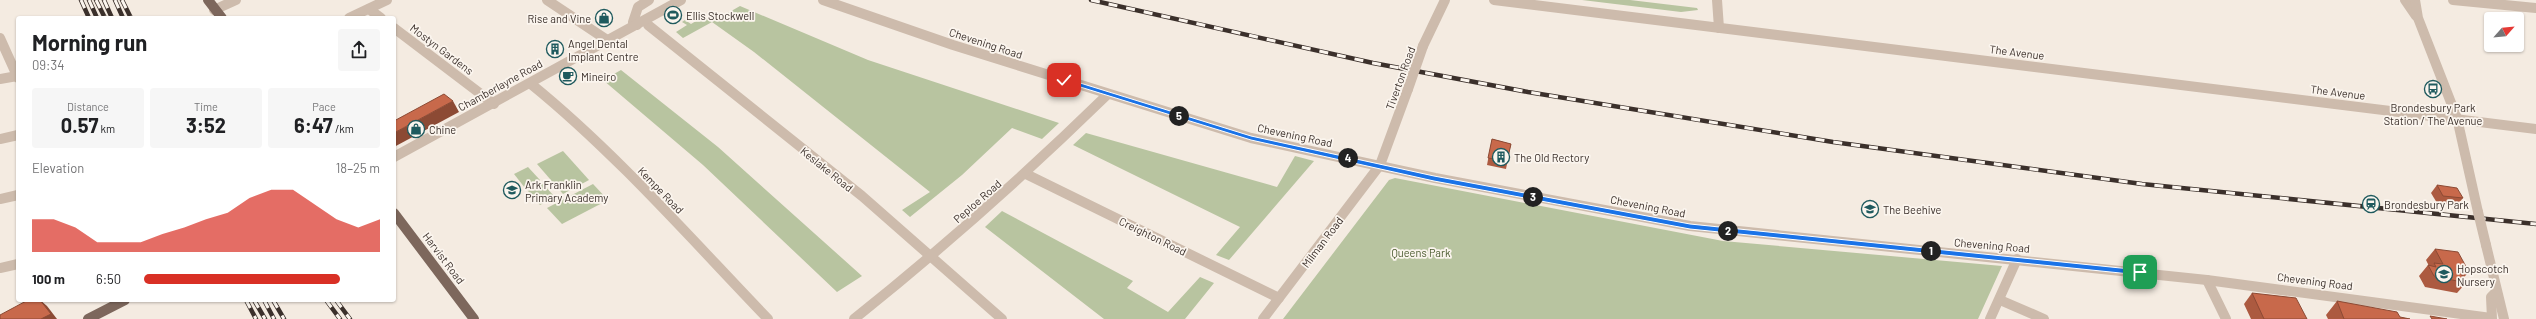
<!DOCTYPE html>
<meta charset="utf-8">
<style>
:root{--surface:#fff;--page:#f6f6f6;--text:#202124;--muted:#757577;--accent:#d93025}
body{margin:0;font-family:Barlow,sans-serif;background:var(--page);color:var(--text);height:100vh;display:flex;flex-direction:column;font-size:15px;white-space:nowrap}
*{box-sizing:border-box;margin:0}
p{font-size:13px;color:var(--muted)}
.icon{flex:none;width:22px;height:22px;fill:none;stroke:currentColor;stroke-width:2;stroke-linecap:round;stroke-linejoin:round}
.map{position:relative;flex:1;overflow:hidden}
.panel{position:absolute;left:16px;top:16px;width:380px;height:286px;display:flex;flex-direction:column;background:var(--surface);border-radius:4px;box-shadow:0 1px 3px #0004}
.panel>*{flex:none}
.needle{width:26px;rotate:63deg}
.tools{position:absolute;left:2484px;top:12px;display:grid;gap:8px}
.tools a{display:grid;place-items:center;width:40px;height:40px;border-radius:4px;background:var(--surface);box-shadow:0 1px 3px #0004;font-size:20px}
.pin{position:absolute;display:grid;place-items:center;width:34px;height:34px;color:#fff;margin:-17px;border-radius:8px;box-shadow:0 2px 6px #0006}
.km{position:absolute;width:20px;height:20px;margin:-10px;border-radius:50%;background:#222;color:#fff;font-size:11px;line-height:20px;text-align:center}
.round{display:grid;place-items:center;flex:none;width:42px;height:42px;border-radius:4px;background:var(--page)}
.overview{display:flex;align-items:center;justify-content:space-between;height:68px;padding:0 16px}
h1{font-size:22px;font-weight:700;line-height:30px}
.figures{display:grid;grid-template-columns:repeat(3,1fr);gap:6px;height:68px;padding:4px 16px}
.figures div{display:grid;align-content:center;border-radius:4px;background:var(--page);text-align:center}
.figures b{font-size:20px;font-weight:700}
.figures small{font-size:11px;font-weight:400}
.figures p{font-size:11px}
.chart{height:112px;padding:8px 16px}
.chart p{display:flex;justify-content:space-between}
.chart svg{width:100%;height:72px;margin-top:4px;fill:var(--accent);opacity:.7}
ul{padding:0 16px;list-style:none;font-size:13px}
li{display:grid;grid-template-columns:64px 48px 1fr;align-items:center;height:30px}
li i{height:10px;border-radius:5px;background:var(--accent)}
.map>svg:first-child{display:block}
.green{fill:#b8c4a0}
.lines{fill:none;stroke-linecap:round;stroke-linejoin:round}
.minor{stroke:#cdbbac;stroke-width:10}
.major{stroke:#7d675c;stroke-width:10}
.rail-casing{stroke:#3b302b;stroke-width:4.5}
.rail{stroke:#fbf5ee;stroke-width:3;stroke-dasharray:9;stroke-linecap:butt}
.minor-bridge{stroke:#cdbbac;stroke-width:10}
.wall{fill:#ac5a40}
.shaded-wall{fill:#8c4a34}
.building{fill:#c8694b;stroke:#8c4a34}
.route{fill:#1a73e8;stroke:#fff}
.labels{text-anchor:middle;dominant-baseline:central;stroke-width:3.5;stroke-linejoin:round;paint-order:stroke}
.poi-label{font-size:11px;fill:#3b302b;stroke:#fbf5ee;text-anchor:start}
.street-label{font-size:11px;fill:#3b302b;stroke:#fbf5ee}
.park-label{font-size:11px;fill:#4a5a2e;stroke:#fbf5ee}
</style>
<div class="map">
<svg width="2536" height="319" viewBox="0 0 2536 319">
<rect width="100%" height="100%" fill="#f4ebe1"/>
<g class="green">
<polygon points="1582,0 1630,0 1697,8 1698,10 1681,12"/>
<polygon points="740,6 868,60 1059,123 1042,139 1012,128 962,175 910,217 902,210 930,192 754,52 712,22 683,38 676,32 687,25 682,22 685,20 691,24 701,18 694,13 696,12 712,22"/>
<polygon points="621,70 718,147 862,276 837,292 703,165 603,80"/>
<polygon points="1086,133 1277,187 1295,156 1314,161 1229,260 1216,255 1240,227 1073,145"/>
<polygon points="563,151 589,180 563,194 537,164"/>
<polygon points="528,167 540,180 525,188 514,174"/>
<polygon points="1395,178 1723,241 2002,266 1978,319 1283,319 1389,180"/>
<polygon points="543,184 555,197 540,205 528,191"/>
<polygon points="593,184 608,200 562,224 547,208"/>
<polygon points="1002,211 1133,281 1127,288 1168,312 1200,277 1214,283 1185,319 1104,319 985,227"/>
</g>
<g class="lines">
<g class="minor">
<polyline points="547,0 607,40"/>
<polyline points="823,0 953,45 1251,138 1435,178 1690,226 2207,280 2491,318"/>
<polyline points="1494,0 2536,129"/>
<polyline points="1717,0 1719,28"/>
<polyline points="2405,0 2416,16"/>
<polyline points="2415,0 2418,18 2457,118 2478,212"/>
<polyline points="2453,0 2536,8"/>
<polyline points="369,9 381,18"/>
<polyline points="214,10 236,0"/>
<polyline points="349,18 387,0"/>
<polyline points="637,25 633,22 638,7 649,0"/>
<polyline points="648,25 862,196 1002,319"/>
<polyline points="394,28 494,104"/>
<polyline points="0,38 18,78"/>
<polyline points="1423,46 1445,0"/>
<polyline points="0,79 17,76"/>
<path d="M 531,84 C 616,153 692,240 768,319"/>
<polyline points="0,139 18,135"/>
<polyline points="394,157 681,0"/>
<polyline points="1026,174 1279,298"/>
<polyline points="0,199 18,195"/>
<polyline points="2486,245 2504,319"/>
<polyline points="0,268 18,264"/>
<polyline points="2207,280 2226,319"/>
<polyline points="2000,300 2044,319"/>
<path d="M 854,319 C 943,248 1027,173 1108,94"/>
<polyline points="1263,319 1380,165 1408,89"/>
<polyline points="1990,319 2017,259"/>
<polyline points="2492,319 2491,297 2496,292"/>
</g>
<g class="major">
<polyline points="208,0 222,18"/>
<polyline points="394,213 474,319"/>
<polyline points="88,319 125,300"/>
</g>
<g class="rail-casing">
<g id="rail">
<polyline points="81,0 89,18"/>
<polyline points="89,0 97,18"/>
<polyline points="96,0 105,18"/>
<polyline points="104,0 112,18"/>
<polyline points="115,0 123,18"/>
<polyline points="122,0 131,18"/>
<polyline points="1091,0 1373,63 1528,92 1833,142 2142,184 2536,224"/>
<polyline points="246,300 256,319"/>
<polyline points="254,300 265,319"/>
<polyline points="264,300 274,319"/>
<polyline points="273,300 284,319"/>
<polyline points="326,300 340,319"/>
<polyline points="336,300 350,319"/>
</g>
</g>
<use href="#rail" class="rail"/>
<g class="minor-bridge">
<polyline points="1408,89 1423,46"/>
<polyline points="2478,212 2486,245"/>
</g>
</g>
<g class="wall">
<polygon points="1492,139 1511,144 1506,169 1487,165"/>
<polygon points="2437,185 2463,198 2457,205 2437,203 2431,193"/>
<polygon points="2435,249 2469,272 2463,278 2466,283 2457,293 2425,287 2419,276 2428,265 2429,266 2426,260"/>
<polygon points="2252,293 2307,319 2251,319 2244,304"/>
<polygon points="2337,301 2400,317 2410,319 2328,319 2326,315"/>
</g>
<g class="shaded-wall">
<polygon points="453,101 459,112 394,147 394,133"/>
<polygon points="40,300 47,306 57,319 41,319"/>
</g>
<g class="building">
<polygon points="444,94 453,101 394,133 394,121"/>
<polygon points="1492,139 1511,144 1507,161 1488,158"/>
<polygon points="2437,185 2457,188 2463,198 2443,196"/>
<polygon points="2435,249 2458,252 2469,272 2459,270 2466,283 2434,276 2428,265 2436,267 2434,263 2443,264"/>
<polygon points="2252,293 2296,298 2307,319 2264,319"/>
<polygon points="28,300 40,300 51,314 41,319 0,319 0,315"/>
<polygon points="2337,301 2397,312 2400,317 2410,319 2344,319"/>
<polygon points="2430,316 2447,319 2432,319"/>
</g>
<polygon class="route" points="1064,78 1251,136 1434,176 1690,224 2140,270 2144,272 2140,275 1690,229 1434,181 1251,140 1061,81"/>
<defs>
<g id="stadium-ring" transform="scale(0.9)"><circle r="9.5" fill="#fbf5ee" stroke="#1f5a5e" stroke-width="1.5"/><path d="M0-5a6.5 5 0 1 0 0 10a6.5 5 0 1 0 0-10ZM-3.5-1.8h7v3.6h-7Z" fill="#1f5a5e"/></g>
<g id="shop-ring" transform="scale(0.9)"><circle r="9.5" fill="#fbf5ee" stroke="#1f5a5e" stroke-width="1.5"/><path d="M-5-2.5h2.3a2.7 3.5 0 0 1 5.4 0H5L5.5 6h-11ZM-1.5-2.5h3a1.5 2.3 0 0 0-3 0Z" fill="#1f5a5e"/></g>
<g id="building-ring" transform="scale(0.9)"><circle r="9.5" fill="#fbf5ee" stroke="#1f5a5e" stroke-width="1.5"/><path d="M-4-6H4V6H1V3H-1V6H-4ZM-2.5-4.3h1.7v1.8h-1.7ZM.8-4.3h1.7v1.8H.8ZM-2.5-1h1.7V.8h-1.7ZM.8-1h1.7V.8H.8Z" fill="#1f5a5e"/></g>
<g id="cafe-ring" transform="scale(0.9)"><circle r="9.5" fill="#fbf5ee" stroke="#1f5a5e" stroke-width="1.5"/><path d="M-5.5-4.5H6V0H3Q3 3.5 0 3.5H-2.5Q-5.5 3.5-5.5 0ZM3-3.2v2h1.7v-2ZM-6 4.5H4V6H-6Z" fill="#1f5a5e"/></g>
<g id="bus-ring" transform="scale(0.9)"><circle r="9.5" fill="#fbf5ee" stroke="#1f5a5e" stroke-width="1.5"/><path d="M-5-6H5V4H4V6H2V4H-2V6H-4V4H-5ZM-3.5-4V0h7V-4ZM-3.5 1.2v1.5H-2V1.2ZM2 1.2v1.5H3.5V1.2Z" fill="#1f5a5e"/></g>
<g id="school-ring" transform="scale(0.9)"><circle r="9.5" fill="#fbf5ee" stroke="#1f5a5e" stroke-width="1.5"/><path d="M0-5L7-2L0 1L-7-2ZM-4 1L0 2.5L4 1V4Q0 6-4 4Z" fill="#1f5a5e"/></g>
<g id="station-ring" transform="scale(0.9)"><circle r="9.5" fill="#fbf5ee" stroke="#1f5a5e" stroke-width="1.5"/><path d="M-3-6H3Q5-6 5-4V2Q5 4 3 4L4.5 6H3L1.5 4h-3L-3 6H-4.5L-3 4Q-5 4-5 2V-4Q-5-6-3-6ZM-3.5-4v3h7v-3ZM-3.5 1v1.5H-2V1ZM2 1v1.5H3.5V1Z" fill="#1f5a5e"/></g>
</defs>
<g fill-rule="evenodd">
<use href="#stadium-ring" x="673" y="15"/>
<use href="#shop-ring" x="604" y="18"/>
<use href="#building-ring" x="555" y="49"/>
<use href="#cafe-ring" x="568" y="76"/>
<use href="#bus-ring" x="2433" y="89"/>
<use href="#shop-ring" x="416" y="129"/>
<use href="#building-ring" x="1501" y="157"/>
<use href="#school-ring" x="512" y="190"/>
<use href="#station-ring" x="2371" y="204"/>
<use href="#school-ring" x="1870" y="209"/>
<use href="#school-ring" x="2444" y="274"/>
</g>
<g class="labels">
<g class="poi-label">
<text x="686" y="15">Ellis Stockwell</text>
<text x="591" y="18" text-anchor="end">Rise and Vine</text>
<text x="568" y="43">Angel Dental<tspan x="568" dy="13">Implant Centre</tspan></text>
<text x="581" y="76">Mineiro</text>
<text x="2433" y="107" text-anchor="middle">Brondesbury Park<tspan x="2433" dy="13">Station / The Avenue</tspan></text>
<text x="429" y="129">Chine</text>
<text x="1514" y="157">The Old Rectory</text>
<text x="525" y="184">Ark Franklin<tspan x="525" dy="13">Primary Academy</tspan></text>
<text x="2384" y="204">Brondesbury Park</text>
<text x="1883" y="209">The Beehive</text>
<text x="2457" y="268">Hopscotch<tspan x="2457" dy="13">Nursery</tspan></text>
</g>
<g class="street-label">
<text transform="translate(986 43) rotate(18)">Chevening Road</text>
<text transform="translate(442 49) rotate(37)">Mostyn Gardens</text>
<text transform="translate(2017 52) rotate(7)">The Avenue</text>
<text transform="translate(1400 78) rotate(-70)">Tiverton Road</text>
<text transform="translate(500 85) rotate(-29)">Chamberlayne Road</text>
<text transform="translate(2338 92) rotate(7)">The Avenue</text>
<text transform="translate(1295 135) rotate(12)">Chevening Road</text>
<text transform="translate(827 169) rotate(39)">Keslake Road</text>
<text transform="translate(661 190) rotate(46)">Kempe Road</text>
<text transform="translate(977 201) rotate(-41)">Peploe Road</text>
<text transform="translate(1648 206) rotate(11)">Chevening Road</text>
<text transform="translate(1153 236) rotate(26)">Creighton Road</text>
<text transform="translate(1322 242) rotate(-53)">Milman Road</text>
<text transform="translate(1992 245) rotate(5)">Chevening Road</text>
<text transform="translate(444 258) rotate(53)">Harvist Road</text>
<text transform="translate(2315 281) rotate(7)">Chevening Road</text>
</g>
<g class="park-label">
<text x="1421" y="252">Queens Park</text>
</g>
</g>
</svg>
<div class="tools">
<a><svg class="needle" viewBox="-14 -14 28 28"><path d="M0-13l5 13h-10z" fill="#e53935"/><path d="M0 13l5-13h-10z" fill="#757577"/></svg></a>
</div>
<div class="pin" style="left:2140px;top:272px;background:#1e9e55"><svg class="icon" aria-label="arrive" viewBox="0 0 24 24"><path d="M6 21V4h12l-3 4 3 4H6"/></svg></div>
<div class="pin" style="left:1064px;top:80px;background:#d93025"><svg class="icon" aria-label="check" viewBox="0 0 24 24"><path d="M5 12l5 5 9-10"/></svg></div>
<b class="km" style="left:1931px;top:251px">1</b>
<b class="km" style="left:1728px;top:231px">2</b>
<b class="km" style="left:1533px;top:197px">3</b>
<b class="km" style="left:1348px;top:158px">4</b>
<b class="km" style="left:1179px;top:116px">5</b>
<section class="panel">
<div class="overview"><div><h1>Morning run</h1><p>09:34</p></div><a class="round"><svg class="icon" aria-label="share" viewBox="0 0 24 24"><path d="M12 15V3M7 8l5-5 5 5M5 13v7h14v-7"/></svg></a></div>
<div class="figures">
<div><p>Distance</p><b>0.57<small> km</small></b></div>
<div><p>Time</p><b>3:52</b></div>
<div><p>Pace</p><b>6:47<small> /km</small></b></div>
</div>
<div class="chart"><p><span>Elevation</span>18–25 m</p>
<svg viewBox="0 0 160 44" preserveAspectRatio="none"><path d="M0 44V24L10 24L20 29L30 38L40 38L50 38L60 33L70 29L80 24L90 20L100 11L110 6L120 6L130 15L140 24L150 29L160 24V44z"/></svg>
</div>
<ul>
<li><b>100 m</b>6:50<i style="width:83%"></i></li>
</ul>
</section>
</div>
